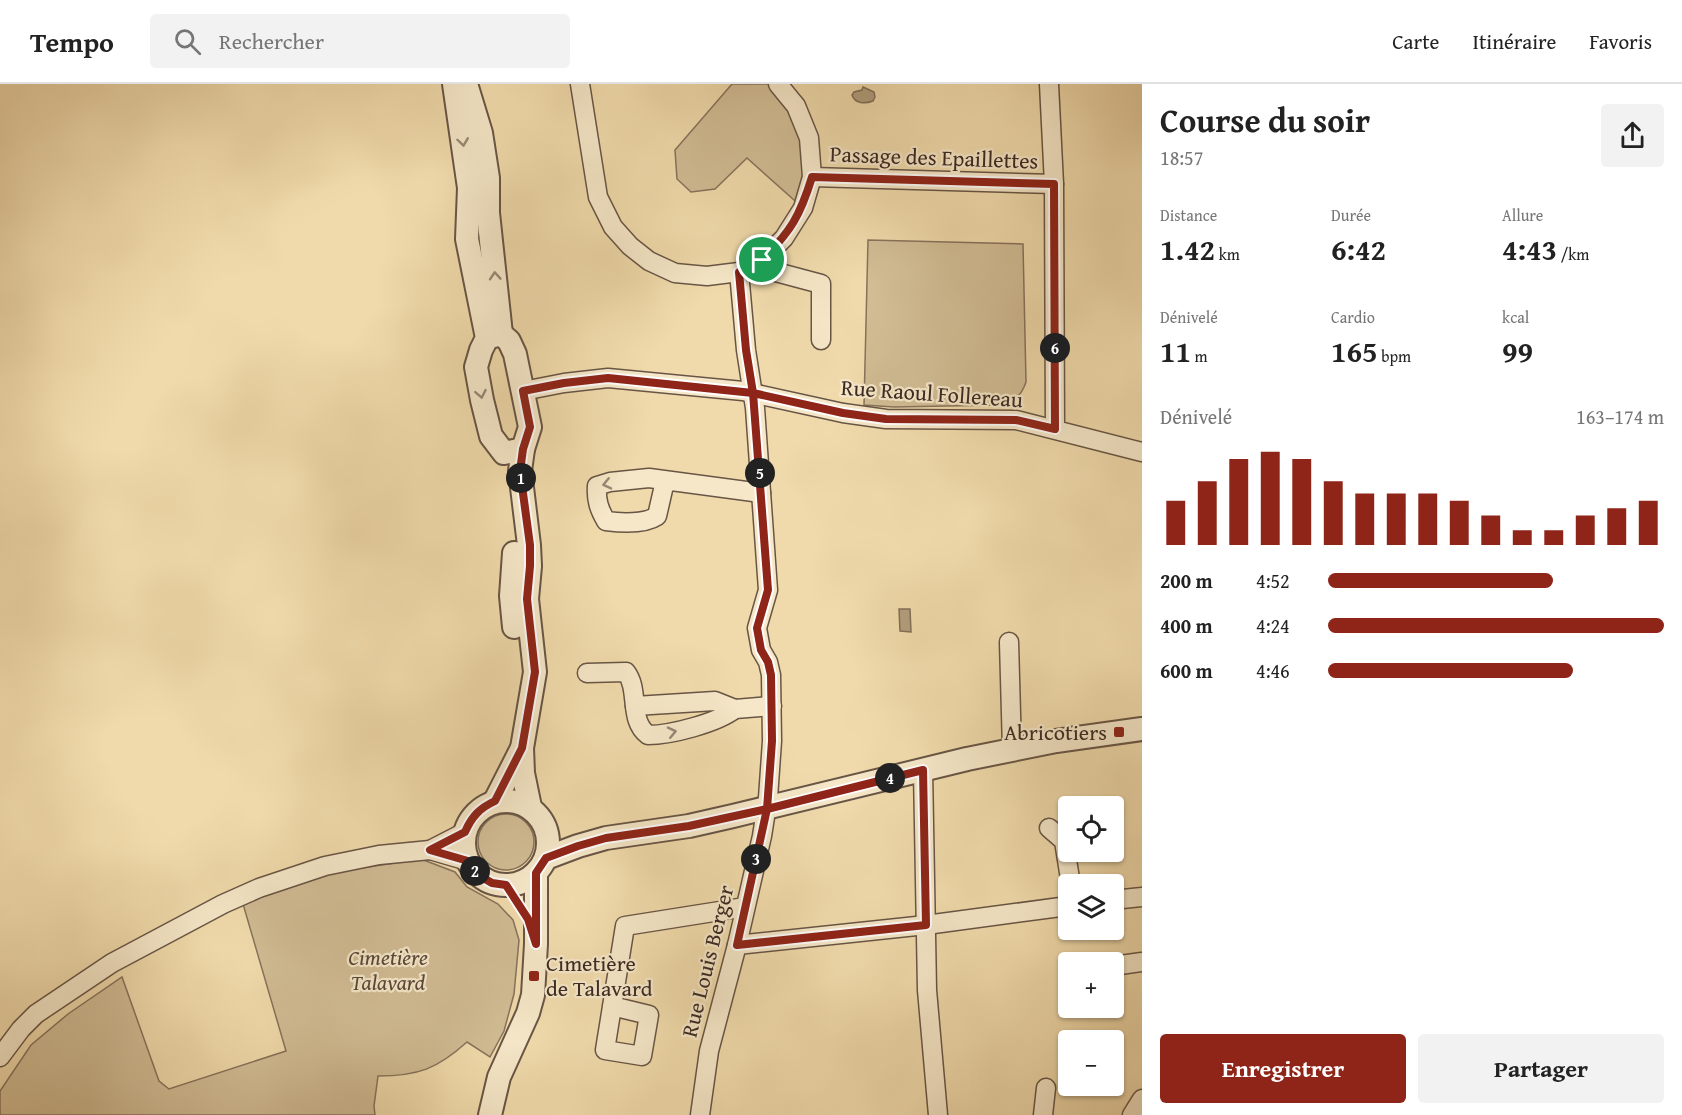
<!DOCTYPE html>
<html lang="fr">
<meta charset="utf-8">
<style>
:root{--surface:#fff;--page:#f2f2f2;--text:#222;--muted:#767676;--line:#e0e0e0;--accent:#8f2418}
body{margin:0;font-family:"Gentium Book Plus",serif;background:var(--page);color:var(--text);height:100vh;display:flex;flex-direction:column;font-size:22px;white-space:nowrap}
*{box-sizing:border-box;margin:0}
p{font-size:20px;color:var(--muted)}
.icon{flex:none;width:33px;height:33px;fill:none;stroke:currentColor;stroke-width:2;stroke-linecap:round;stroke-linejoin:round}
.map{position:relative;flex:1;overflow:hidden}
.sheet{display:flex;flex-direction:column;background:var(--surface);width:540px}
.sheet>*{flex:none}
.buttons{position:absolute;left:1058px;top:712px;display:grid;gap:12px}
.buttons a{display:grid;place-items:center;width:66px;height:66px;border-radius:6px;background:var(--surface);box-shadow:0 2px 4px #0004;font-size:30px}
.pin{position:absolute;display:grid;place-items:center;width:51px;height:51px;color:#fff;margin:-26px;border:3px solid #fff;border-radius:50%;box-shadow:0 2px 6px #0007}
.km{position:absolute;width:30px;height:30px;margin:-15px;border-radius:50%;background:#222;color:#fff;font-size:16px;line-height:30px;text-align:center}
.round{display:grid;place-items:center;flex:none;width:63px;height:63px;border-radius:6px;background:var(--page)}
.headline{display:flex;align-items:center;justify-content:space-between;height:102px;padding:0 18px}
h1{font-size:33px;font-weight:600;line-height:45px}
.figures{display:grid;grid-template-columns:repeat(3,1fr);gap:9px;height:102px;padding:6px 18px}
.figures div{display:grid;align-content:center}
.figures b{font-size:30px;font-weight:600}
.figures small{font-size:16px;font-weight:400}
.figures p{font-size:16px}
.chart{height:168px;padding:12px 18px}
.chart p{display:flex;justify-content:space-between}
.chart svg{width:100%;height:108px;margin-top:6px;stroke:var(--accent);stroke-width:6}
.button{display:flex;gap:12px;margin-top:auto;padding:12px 18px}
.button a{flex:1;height:69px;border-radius:6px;background:var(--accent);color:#fff;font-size:24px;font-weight:600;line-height:69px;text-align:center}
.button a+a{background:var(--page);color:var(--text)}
ul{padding:0 18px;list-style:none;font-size:20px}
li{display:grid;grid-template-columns:96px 72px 1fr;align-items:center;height:45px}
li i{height:15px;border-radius:8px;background:var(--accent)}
header{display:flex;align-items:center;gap:36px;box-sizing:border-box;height:84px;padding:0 30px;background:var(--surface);border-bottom:2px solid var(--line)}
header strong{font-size:28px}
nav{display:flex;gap:33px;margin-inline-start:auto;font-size:21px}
.search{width:420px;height:54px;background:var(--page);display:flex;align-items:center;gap:15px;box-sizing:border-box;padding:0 21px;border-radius:6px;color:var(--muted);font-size:22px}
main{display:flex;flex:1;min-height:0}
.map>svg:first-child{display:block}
.green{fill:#d1bc94;stroke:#86725c;stroke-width:1.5}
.water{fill:#b29e7d;stroke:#826f59;stroke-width:1.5}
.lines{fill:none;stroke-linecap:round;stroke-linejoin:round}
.minor-casing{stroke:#685545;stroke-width:21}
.tertiary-casing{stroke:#685545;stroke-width:26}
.minor{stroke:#f5e7c8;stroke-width:18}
.tertiary{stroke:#f5e7c8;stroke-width:22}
.oneway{stroke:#988876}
.route-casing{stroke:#fff;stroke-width:12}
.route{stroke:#8f2418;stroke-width:8}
.poi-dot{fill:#8f2418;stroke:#f5e7c8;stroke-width:2}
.labels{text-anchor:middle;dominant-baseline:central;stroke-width:4.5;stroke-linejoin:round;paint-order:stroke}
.street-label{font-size:22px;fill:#3b2923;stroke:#f5e7c8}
.poi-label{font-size:22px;fill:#3b2923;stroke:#f5e7c8;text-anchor:end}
.park-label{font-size:22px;font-style:italic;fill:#59463a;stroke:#f5e7c8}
</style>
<header>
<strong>Tempo</strong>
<div class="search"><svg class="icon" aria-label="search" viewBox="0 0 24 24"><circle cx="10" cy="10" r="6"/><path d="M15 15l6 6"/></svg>Rechercher</div>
<nav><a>Carte</a><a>Itinéraire</a><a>Favoris</a></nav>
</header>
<main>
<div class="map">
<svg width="1142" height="1031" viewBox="0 0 1142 1031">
<rect width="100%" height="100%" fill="#f0daab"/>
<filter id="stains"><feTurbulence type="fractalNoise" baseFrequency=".00333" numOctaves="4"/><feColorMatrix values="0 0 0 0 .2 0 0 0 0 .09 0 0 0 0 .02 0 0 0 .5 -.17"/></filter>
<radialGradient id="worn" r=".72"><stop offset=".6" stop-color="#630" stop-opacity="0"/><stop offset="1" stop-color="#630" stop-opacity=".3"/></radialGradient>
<g class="green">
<polygon points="732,0 778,0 809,54 803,124 747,74 715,105 691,108 677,95 675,66"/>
<path d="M 868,156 L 1023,160 L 1026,298 C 1021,313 1014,318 998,321 L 894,323 L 864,321 Z"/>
<circle cx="506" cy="758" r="28"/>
<path d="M 421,775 L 455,788 L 467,803 L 498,820 L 513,836 L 519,856 L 514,910 L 504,947 L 490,973 L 467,958 C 437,985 418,992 378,992 L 374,1022 L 375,1031 L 0,1031 L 0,1007 L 31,961 L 68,930 L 122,893 L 159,997 L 169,1005 L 286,967 L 243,820 L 273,808 L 335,788 Z"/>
</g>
<g class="water">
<path d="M 863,3 L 874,8 L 875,13 L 873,17 C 865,20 855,20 852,11 L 854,8 L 862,6 Z"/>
<polygon points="899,525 910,525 911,548 900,547"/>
</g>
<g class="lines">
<g class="minor-casing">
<g id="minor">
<polyline points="580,0 598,113 613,143 630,162 649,177 675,189 707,192 739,188 762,176 784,154 803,124 812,93 809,54 796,22 778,0"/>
<polyline points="1049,0 1054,100 1055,345"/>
<polyline points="812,93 1054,100"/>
<polyline points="762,176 776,188 821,200 821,256"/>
<polyline points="523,307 564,299 608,294 743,307 843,329 886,335 1016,336 1142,368"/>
<path d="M 665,397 L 657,432 C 645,440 621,439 606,437 C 599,425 596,416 597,402 L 610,398 L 649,394 L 761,409"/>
<polyline points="1009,558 1012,666"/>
<path d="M 587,589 L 626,588 C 640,606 628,636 648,651 C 671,651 717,639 735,625"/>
<polyline points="635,622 715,617 735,625 772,622"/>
<polyline points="923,686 927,906 938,1031"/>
<polyline points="1049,744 1064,757 1071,801"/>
<polyline points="430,766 468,777"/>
<polyline points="1113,816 1142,813"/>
<polyline points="737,861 926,841 1068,822"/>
<polyline points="1113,882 1142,878"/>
<polyline points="612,922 649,931 642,972 605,966 625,842 745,823"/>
<polyline points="0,973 21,945 36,930 112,879 223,820 259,804 325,782 379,771 430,766 465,748"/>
<polyline points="700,1031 709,967 737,861 762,752 768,714 772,657 771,591 768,578 761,566 757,544 768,506 755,324 746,266 739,188"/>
<polyline points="1043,1031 1046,1004"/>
<polyline points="1132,1031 1142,1015"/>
</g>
</g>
<g class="tertiary-casing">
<g id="tertiary">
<polyline points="454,0 469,104 467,155 487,254 481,266 476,283 482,316 491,352 504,369 523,365 530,343 515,270 509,257 501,250 487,254"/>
<polyline points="467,3 481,49 488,94 488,129 501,250"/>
<polyline points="523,365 520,387 529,461 530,482 527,515 535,588 522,664 523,689 530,723"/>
<polyline points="514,543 511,512 514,469"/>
<circle cx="506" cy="759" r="42"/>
<polyline points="495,717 521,666"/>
<polyline points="546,774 578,762 606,754 689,742 733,732 967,675 1056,657 1142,645"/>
<polyline points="490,1031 499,993 528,929 533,911 536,860 536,789"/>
</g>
</g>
<use href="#minor" class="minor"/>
<use href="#tertiary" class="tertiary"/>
</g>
<defs><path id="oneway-chevron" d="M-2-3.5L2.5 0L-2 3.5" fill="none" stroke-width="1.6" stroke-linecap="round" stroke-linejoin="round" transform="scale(1.5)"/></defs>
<g class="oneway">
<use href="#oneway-chevron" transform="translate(463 58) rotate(82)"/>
<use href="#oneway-chevron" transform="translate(495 192) rotate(-94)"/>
<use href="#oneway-chevron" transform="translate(481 310) rotate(79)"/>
<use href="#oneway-chevron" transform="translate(607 400) rotate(167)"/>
<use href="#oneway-chevron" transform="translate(672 648) rotate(-13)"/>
</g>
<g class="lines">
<g class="route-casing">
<path id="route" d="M 762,176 L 739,188 L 746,266 L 753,309 L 608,294 L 564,299 L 523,307 L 530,343 L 523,365 L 520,387 L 530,461 L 530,482 L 527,515 L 535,588 L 522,664 L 495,717 C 480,724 472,732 465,748 L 430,766 L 468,777 L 480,792 L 492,799 L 506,801 L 528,835 L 536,860 L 536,789 L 546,774 L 578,762 L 606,754 L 689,742 L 767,725 L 737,861 L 926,841 L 923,686 L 767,725 L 772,657 L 771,591 L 768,578 L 761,566 L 757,544 L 768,506 L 753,309 L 843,329 L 886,335 L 1016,336 L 1055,345 L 1054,100 L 812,93 C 800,132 791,147 762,176"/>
</g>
<use href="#route" class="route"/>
</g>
<g class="poi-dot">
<rect x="1113" y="642" width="12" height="12" rx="3"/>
<rect x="528" y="886" width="12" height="12" rx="3"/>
</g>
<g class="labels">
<g class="street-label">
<text transform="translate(934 73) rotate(2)">Passage des Epaillettes</text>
<text transform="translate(932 309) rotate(4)">Rue Raoul Follereau</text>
<text transform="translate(707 877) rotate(-76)">Rue Louis Berger</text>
</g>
<g class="poi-label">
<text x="1107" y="648">Abricotiers</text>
<text x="546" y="879" text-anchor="start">Cimetière<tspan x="546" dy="25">de Talavard</tspan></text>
</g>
<g class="park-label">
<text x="388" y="873">Cimetière<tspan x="388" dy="25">Talavard</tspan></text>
</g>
</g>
<rect width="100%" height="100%" filter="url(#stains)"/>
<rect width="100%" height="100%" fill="url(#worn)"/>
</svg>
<div class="buttons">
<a><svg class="icon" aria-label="locate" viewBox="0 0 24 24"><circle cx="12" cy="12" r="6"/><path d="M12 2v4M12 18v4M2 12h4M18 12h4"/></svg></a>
<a><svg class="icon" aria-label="layers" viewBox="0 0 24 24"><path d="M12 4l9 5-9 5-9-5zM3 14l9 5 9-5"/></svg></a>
<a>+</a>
<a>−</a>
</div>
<div class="pin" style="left:762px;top:176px;background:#1e9e55"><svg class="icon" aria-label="arrive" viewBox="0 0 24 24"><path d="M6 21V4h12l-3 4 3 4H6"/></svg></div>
<b class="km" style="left:521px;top:394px">1</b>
<b class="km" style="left:475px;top:787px">2</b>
<b class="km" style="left:756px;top:775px">3</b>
<b class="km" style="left:890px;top:694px">4</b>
<b class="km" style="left:760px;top:389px">5</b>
<b class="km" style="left:1055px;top:264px">6</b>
</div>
<section class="sheet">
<div class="headline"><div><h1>Course du soir</h1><p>18:57</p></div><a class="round"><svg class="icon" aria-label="share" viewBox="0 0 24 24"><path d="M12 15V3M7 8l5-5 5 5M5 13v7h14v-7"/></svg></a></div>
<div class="figures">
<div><p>Distance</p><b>1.42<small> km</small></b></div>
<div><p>Durée</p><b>6:42</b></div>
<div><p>Allure</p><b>4:43<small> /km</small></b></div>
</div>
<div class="figures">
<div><p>Dénivelé</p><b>11<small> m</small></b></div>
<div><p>Cardio</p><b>165<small> bpm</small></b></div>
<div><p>kcal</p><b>99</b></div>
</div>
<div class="chart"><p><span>Dénivelé</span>163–174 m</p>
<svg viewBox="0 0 160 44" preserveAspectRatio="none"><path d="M5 44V26M15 44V18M25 44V9M35 44V6M45 44V9M55 44V18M65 44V23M75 44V23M85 44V23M95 44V26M105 44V32M115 44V38M125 44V38M135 44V32M145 44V29M155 44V26"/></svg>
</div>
<ul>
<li><b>200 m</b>4:52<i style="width:67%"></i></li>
<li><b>400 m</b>4:24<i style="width:100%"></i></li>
<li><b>600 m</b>4:46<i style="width:73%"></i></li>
</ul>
<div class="button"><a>Enregistrer</a><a>Partager</a></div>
</section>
</main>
